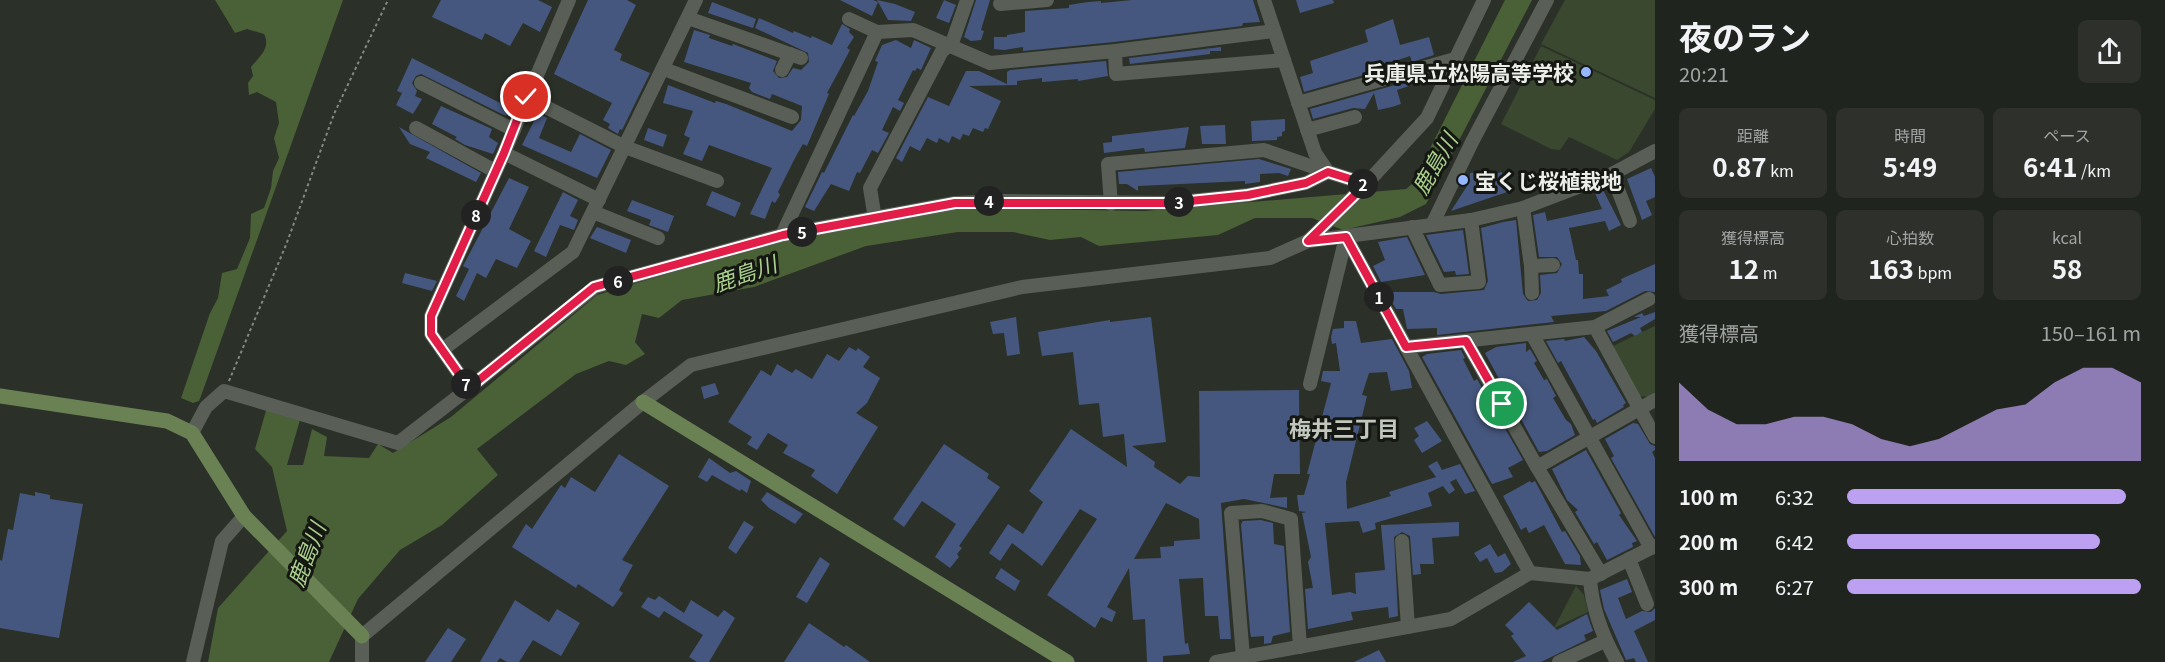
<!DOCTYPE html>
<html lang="ja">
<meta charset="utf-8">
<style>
:root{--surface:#20241e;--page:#2d302b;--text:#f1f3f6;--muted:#a2a4a4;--accent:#bca0f2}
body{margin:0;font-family:Georgia,"Noto Sans JP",serif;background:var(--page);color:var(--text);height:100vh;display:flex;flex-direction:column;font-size:22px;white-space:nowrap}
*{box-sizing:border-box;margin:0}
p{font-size:20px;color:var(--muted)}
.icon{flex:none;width:33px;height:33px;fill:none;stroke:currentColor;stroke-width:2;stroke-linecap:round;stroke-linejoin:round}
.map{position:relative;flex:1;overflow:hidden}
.side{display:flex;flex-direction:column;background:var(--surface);width:510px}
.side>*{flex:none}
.pin{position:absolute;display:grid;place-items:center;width:51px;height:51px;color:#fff;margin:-26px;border:3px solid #fff;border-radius:50%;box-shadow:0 2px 6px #0007}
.km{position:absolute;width:30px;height:30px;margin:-15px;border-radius:50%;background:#222;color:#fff;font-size:16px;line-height:30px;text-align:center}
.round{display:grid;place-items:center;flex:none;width:63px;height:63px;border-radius:9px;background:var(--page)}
.headline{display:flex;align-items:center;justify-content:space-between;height:102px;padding:0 24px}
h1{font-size:33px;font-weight:700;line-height:45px}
.metrics{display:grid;grid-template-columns:repeat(3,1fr);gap:9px;height:102px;padding:6px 24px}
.metrics div{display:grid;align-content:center;border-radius:9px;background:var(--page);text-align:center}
.metrics b{font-size:26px;font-weight:700}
.metrics small{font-size:16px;font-weight:400}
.metrics p{font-size:16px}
.chart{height:168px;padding:12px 24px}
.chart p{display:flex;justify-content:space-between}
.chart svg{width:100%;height:108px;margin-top:6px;fill:var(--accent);opacity:.7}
ul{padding:0 24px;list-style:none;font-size:20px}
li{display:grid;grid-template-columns:96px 72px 1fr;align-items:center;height:45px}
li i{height:15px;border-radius:8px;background:var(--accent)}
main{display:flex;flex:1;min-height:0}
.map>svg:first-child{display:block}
.green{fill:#3a482f}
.water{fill:#4a6036}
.building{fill:#46577f;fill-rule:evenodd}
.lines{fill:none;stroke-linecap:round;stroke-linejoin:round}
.path{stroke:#848881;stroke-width:2;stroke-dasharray:3 3;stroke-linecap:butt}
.street{stroke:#595e56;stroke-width:14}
.secondary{stroke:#6a8154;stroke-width:15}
.route-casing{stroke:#fff;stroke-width:12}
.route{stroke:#e11d48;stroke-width:8}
.poi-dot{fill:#96b6fd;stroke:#151713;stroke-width:2}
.labels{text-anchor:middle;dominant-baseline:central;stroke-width:6;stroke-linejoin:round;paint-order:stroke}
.poi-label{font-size:21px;font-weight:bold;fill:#ebeee9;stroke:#151713;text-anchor:end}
.water-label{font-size:22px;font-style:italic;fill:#abd08d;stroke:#151713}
.neighbourhood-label{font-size:22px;font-weight:bold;fill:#c1c7bd;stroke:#151713}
</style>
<main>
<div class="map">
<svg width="1655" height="662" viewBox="0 0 1655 662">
<rect width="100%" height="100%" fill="#2b3028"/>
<g class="green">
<polygon points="1565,0 1655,0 1655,98 1541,44"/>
<polygon points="1541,46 1655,100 1655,109 1629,152 1617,160 1569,137 1560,150 1551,149 1501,124"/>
<polygon points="1655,326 1655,394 1650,397 1638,396 1611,347"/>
<polygon points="1576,586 1584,595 1588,612 1554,628"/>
</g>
<g class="water">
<path d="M 215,0 L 343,0 L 201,396 L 199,401 L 193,403 L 181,398 L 210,313 L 218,298 L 222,273 L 237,269 L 250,238 L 251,214 L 264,208 L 271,188 L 273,171 L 279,158 L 274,138 L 279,123 L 276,102 L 257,92 L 249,95 L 248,83 L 253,76 L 251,67 C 260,56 271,48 264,34 L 247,29 L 235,33 Z"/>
<polygon points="1505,0 1532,0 1426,204 1400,217 1343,230 1312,218 1255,218 1218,235 1099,246 1081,237 1050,240 1013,232 958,232 866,246 754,287 682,300 659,318 642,314 635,342 645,354 626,365 609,361 576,374 477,449 498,475 442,525 400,550 358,599 329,662 208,662 218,608 287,531 272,467 255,449 267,407 300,420 287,465 303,465 312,429 327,437 324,456 369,458 378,444 393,453 451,417 597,295 781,240 965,208 1144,211 1406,189 1412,184"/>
</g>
<g class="building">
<polygon points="441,0 538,0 552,7 540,32 523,23 510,46 485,33 482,40 432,17"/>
<polygon points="588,0 627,0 636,5 614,50 622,54 620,60 650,73 622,130 620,129 618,134 608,128 610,124 603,120 612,103 554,74"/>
<polygon points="840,0 873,0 878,2 872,16"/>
<polygon points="877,0 895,4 915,12 911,21 888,20"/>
<polygon points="944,0 956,5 949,23 936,18"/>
<polygon points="976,0 990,0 981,30 984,31 981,40 971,41 964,37"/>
<polygon points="1132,0 1253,0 1260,22 1243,23 1242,26 1114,42 1023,51 1023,47 1004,50 994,49 994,37 1007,37 1007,35 1025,32 1025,11 1069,8 1069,5 1088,2 1101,1 1101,3"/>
<polygon points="1296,0 1333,0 1334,3 1300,13"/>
<polygon points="712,2 756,19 753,28 708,13"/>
<polygon points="759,18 793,33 794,31 811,38 812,36 832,45 842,24 850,29 849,32 854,37 847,48 850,50 840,69 827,93 829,94 807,146 803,144 795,158 778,192 780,195 775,203 772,201 765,219 750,214 772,168 709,145 702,161 683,154 690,138 684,135 693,111 663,103 668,85 715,103 716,101 726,104 792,131 801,120 802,106 772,94 770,99 752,92 749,88 751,83 684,62 694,30 710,35 709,38 732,46 733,44 777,61 773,71 779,78 787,77 793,68 801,70 809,62 808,53 755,28"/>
<polygon points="1393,19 1400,45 1429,37 1434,55 1412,62 1410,56 1392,62 1392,67 1304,92 1300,77 1313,73 1310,61 1368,42 1365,30"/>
<polygon points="896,40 911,48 914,40 931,48 921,70 917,68 915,71 913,70 898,100 904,103 900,111 893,107 882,130 889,133 878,153 872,150 860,173 857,172 849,191 831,184 814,211 805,207 822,172 824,173 853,115 854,116 868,91 878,62 875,61 882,45"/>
<polygon points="1221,47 1221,51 1210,51 1210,54 1130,64 1129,58"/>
<polygon points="412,58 510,108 506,116 421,74 416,76 412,83 417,91 415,96 422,99 413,114 396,105 402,93 397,91"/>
<polygon points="1106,61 1108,76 1078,81 1078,79 1042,82 1042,78 1017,81 1017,85 969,86 1001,101 988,129 985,128 983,132 973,128 969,136 963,134 960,140 952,136 949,143 939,138 937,143 927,138 920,151 910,146 902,162 896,158 928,97 949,106 966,71 979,71 1007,84 1007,72 1010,70"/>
<polygon points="1420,78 1421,82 1397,90 1401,104 1392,107 1378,110 1374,93 1365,109 1353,108 1313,119 1310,109"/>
<polygon points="441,106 492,129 489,137 498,143 493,154 465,145 455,139 457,137 432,124"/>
<polygon points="538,113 547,118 539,138 571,152 580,134 611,150 597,178 522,145"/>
<polygon points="1285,119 1285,131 1282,132 1282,136 1277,137 1277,140 1252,141 1251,121"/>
<polygon points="1225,125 1226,144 1202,144 1200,126"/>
<polygon points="399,127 481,173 476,182 426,158 430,152 410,144"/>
<polygon points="1189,127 1185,148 1145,152 1144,148 1104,153 1103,143 1112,142 1112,136"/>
<polygon points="648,128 667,135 663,147 644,140"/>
<polygon points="1259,159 1291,169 1288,176 1279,173 1260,174 1260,182 1245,184 1245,181 1138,186 1138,191 1127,184 1119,184 1118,172"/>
<polygon points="1651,168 1655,177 1655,197 1646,201 1652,215 1642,220 1627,179"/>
<polygon points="1488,171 1489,175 1502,172 1507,192 1451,211 1469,183 1470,173"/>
<polygon points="509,178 529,187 509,229 531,241 517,268 496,259 486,278 477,273 464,301 456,296 469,269 463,266"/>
<polygon points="1602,188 1621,225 1609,231 1605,221 1569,228 1576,260 1578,260 1579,274 1583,274 1583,299 1609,296 1606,290 1622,282 1621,279 1655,264 1655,292 1645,291 1606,311 1551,316 1554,322 1437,335 1437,328 1407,329 1403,309 1396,309 1386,292 1434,292 1441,294 1484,290 1488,281 1481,228 1503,222 1516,220 1523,294 1528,301 1537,300 1541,293 1540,275 1557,273 1562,264 1557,257 1539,257 1533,215 1545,212 1547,221 1602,209 1594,191"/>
<polygon points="712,191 741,203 735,217 706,205"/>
<polygon points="563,192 578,200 570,216 578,220 574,230 560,225 546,257 534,251"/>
<polygon points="632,200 674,216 668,232 649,225 651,220 627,211"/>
<polygon points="597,227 631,240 626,253 590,238"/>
<polygon points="1463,230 1469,274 1456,275 1455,271 1444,272 1426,235"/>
<polygon points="1407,237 1425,275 1381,282 1373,266 1385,260 1378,242"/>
<polygon points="405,273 437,281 432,291 402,283"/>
<polygon points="1655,312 1655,319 1640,328 1642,332 1635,336 1631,333 1613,342 1607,331 1641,317 1634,317 1642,313 1644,316"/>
<polygon points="1016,317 1020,354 1007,356 1004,333 993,334 990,322"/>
<path d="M 1151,317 L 1166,442 L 1132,446 L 1155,462 L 1154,467 L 1180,484 L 1188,476 L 1200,477 L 1199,391 L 1299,390 L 1299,395 L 1300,474 L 1274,474 L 1270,498 L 1287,497 L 1287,508 L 1244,499 L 1221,503 L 1231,639 L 1220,639 L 1218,616 L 1205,616 L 1203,578 L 1179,579 L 1185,644 L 1188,643 L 1190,654 L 1163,656 L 1163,662 L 1147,662 L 1145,619 L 1133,620 L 1129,568 L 1107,607 L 1116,612 L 1112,622 L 1101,617 L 1095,628 L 1047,595 L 1097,519 L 1080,509 L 1042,566 L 1012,543 L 1000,561 L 989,553 L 1008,524 L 1023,534 L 1043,502 L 1029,491 L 1071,429 L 1127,467 L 1124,434 L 1103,437 L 1099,403 L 1079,405 L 1073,352 L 1042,356 L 1038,332 L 1110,320 L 1110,322 ZM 1166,503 L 1199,519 L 1200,539 L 1174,541 L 1174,546 L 1160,547 L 1161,558 L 1134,559 Z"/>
<polygon points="1344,321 1356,321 1361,343 1392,339 1409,371 1412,388 1391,391 1387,372 1369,373 1362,395 1367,396 1346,482 1347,509 1391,496 1389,492 1436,477 1428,466 1437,461 1442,470 1460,464 1475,491 1465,494 1456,479 1450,482 1455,490 1449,494 1443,486 1428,493 1432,506 1375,523 1376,529 1363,533 1359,521 1325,523 1332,595 1350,592 1356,594 1355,573 1385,570 1381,525 1459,522 1459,536 1432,538 1434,564 1420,564 1421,574 1413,575 1410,536 1402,532 1394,537 1398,616 1389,618 1388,607 1351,612 1353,620 1308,629 1305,589 1313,588 1308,562 1311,557 1302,513 1307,512 1299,511 1297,495 1304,495 1310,474 1307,474 1331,383 1321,381 1323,371 1340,371 1336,343 1332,344 1331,337 1333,329 1344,328"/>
<polygon points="1584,337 1596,351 1626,403 1623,405 1624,407 1597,423 1595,419 1593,420 1561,361 1558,363 1546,341 1564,339 1565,341"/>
<polygon points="1526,343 1526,352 1530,349 1537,361 1534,363 1544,380 1547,379 1556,396 1553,398 1566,420 1571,424 1575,435 1547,451 1539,452 1485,353 1496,347"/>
<polygon points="849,347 856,351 858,348 870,357 863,367 880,378 867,403 856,413 878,427 837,494 811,476 815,470 783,453 788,445 768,433 757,450 747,444 752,437 728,422 761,370 771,376 777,364 792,373 796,369 812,379 827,354 839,361"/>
<polygon points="1461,350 1465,358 1463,359 1474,381 1477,379 1523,460 1508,468 1513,477 1492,484 1422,357 1427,354"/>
<polygon points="715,383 719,394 704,399 701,387"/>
<polygon points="1427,421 1442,441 1422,453 1414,440 1419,436 1414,428"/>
<polygon points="1633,423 1638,424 1650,444 1655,446 1655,450 1652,452 1655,458 1655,537 1611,458 1614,456 1605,439"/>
<polygon points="944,444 989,474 987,478 1000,487 959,546 962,548 957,554 959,557 950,568 935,557 956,524 922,501 904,527 893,519"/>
<polygon points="1586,450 1621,513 1619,515 1637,541 1632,543 1633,547 1607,560 1597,542 1594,544 1575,512 1578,510 1567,500 1552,469"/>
<polygon points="619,454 669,486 622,560 633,565 619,590 623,593 613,607 578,584 576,588 512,547 526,524 532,529 561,485 565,488 571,477 595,492"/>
<polygon points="709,458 730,473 736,471 751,481 747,493 741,489 740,491 712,475 707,482 698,477"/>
<polygon points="1530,481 1531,483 1535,481 1562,532 1565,531 1580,556 1581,565 1565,564 1544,525 1529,533 1526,527 1521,530 1503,496"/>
<polygon points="35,492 50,495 50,499 83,504 59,638 0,628 0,560 2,561 8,529 13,530 20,493 35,496"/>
<polygon points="767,492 803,514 795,524 769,508 761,500"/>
<polygon points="1261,520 1273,523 1274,544 1284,546 1290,632 1273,636 1271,643 1264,644 1264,636 1251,637 1250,631 1241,524 1243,521"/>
<polygon points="744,521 754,527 736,554 728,548"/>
<polygon points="1490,544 1498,557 1505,553 1511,564 1502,572 1495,573 1487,558 1480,562 1474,553"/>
<polygon points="820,557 830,564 807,603 796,597"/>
<polygon points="1001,568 1020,581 1015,591 995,578"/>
<polygon points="1627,579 1632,592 1618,598 1626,619 1642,611 1651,612 1655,608 1655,620 1634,631 1648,662 1636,662 1634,658 1626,660 1604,609 1600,590"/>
<polygon points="659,596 684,613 691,600 718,617 724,610 735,618 709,662 697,662 689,657 703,635 664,611 659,618 641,607 648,597 655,600"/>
<polygon points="515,600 549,622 557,609 580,623 561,656 533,640 519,662 507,662 500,658 497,662 480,662"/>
<polygon points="1529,602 1557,630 1587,614 1593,631 1584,635 1586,640 1541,662 1513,662 1526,656 1511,636 1514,634 1505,625"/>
<polygon points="809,623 844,647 846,645 870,662 784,662"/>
<polygon points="448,628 466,639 451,662 425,662"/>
<polygon points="1379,650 1386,662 1354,662"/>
</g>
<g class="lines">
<polyline class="path" points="229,381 286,245 334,114 388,0"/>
<g class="street">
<polyline points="1264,0 1315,153 1328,172 1366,184"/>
<polyline points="1000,4 1047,0"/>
<polyline points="688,18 801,58"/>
<polyline points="849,19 877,32 913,30 990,63 1115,51 1116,74 1284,60"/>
<polyline points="1115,51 1274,31"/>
<polyline points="664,69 792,117"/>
<polyline points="782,70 790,54"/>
<polyline points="421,83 514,130"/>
<polyline points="526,97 625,147 717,181"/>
<polyline points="1298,103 1455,59"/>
<polyline points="416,128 495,171"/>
<polyline points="1307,130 1355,117"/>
<polyline points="504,153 599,200"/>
<polyline points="1612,174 1630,221"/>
<polyline points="1111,204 1108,164 1264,150 1328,172"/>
<polyline points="1523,208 1531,266 1532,293"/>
<polyline points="593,212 658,238"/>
<polyline points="875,219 870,188 942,51 952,43 967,0"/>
<polyline points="1432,225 1472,142 1547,0"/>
<polyline points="1412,227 1440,285 1479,282 1471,220"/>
<polyline points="782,235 877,32"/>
<polyline points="1346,237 1530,573"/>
<polyline points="1308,241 1366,184 1427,118 1484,0"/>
<polyline points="1531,266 1553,265"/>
<polyline points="1595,327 1655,437"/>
<polyline points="1532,334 1651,548"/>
<polyline points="1466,341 1537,467"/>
<polyline points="1406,347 1595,327 1649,299"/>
<polyline points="442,350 573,252 696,0"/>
<polyline points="1310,384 1346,237"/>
<polyline points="469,388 595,287 782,235 955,203 1002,201 1171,203 1248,195 1306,183 1328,172"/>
<polyline points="192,433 206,407 224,391 398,443 469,388 431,334 431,316 504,153 569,0"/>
<polyline points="1402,541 1408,627"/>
<polyline points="1629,559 1647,604"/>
<polyline points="1601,574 1537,467 1655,400"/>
<path d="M 1590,579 C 1592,609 1602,635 1617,662"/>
<polyline points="1243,657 1231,513 1262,511 1291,519 1300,647"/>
<polyline points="193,662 222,541 244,516"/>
<polyline points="362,662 362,636 643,402 691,365 1022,287 1270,258 1308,241 1471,220 1523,208 1612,174 1655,151"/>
<polyline points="1216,662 1451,619 1530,573 1590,579 1655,546"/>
<polyline points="1559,662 1605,641"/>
</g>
<g class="secondary">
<polyline points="0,396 167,421 192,433 244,516 362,636"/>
<polyline points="643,402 1067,662"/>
</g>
</g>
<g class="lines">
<g class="route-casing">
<polyline id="route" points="526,97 504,153 431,316 431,334 469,388 594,287 783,235 955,203 1171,203 1248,195 1306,183 1328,172 1366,184 1308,241 1346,237 1406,347 1466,341 1502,404"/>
</g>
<use href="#route" class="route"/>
</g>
<g class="poi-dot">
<circle cx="1586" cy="72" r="6"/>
<circle cx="1463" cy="180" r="6"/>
</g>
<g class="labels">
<g class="poi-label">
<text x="1574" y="72">兵庫県立松陽高等学校</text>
<text x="1475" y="180" text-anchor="start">宝くじ桜植栽地</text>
</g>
<g class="water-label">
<text transform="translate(1433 163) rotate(-60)">鹿島川</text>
<text transform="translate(744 272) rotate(-19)">鹿島川</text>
<text transform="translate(305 554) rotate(-69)">鹿島川</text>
</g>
<g class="neighbourhood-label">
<text x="1344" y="427">梅井三丁目</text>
</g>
</g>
</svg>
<div class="pin" style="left:1502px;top:404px;background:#1e9e55"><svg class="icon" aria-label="arrive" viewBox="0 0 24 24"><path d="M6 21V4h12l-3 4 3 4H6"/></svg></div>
<div class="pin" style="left:526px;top:97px;background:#d93025"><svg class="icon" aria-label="check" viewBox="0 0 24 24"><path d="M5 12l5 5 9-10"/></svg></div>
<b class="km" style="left:1379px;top:297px">1</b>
<b class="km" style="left:1363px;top:184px">2</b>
<b class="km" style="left:1179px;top:202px">3</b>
<b class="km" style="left:989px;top:201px">4</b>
<b class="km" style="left:802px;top:232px">5</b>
<b class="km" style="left:618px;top:281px">6</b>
<b class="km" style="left:466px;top:384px">7</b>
<b class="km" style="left:476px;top:215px">8</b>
</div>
<section class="side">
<div class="headline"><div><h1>夜のラン</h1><p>20:21</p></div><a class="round"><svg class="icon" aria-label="share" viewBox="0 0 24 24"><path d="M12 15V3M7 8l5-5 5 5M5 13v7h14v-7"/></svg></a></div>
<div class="metrics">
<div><p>距離</p><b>0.87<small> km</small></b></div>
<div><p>時間</p><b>5:49</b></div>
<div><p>ペース</p><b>6:41<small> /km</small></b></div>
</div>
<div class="metrics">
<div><p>獲得標高</p><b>12<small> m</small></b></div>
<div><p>心拍数</p><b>163<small> bpm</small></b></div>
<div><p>kcal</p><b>58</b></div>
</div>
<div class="chart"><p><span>獲得標高</span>150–161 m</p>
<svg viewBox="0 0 160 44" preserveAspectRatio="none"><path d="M0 44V12L10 23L20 29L30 29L40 26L50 26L60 29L70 35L80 38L90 35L100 29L110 23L120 21L130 12L140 6L150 6L160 12V44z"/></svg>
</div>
<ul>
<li><b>100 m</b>6:32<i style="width:95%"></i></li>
<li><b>200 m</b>6:42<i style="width:86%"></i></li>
<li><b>300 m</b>6:27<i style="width:100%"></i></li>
</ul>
</section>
</main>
